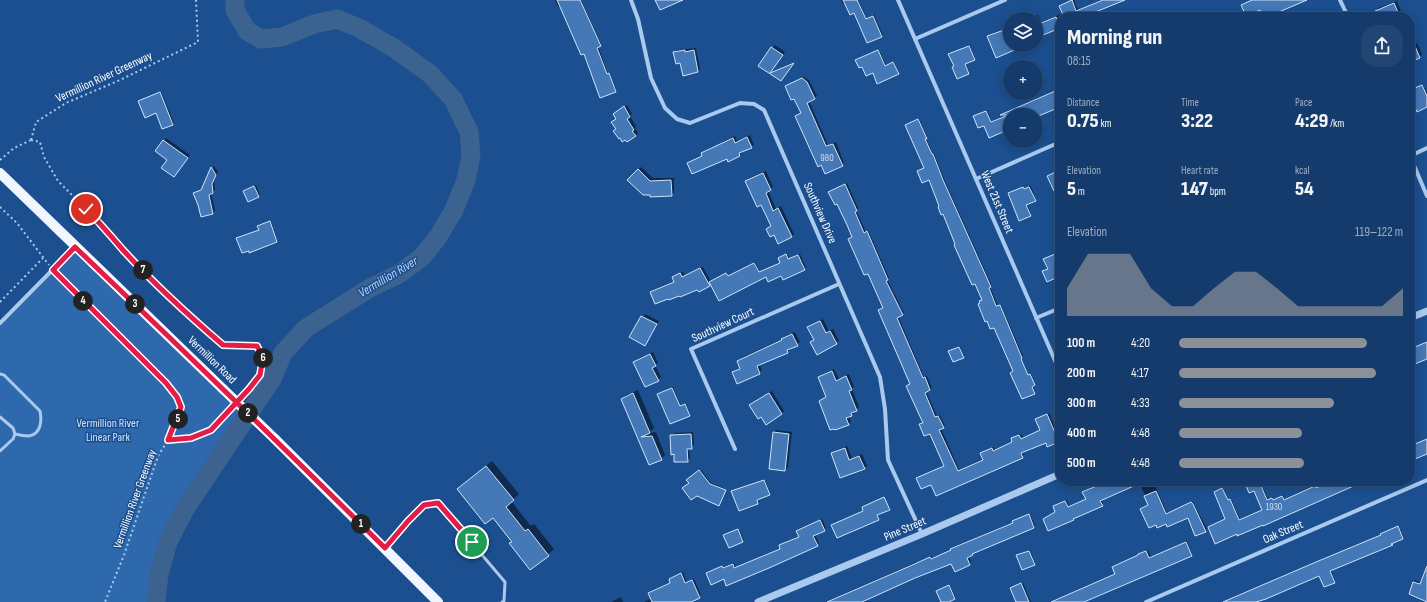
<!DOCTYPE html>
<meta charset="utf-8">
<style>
:root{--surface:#143b6b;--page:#214673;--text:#f1f3f6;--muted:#9dadc1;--line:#33557e;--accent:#8c9099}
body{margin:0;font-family:"Sofia Sans Condensed",sans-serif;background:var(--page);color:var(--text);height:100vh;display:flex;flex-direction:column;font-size:15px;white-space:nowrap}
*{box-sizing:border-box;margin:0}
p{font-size:13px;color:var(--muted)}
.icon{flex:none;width:22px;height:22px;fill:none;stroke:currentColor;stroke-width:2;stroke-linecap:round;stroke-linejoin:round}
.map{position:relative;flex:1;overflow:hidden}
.details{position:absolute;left:1055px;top:12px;width:360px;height:474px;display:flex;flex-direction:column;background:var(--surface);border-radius:16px;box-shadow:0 2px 10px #0003,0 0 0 1px var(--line)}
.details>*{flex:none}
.buttons{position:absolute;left:1003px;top:12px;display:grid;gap:8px}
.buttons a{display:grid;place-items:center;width:40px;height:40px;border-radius:50%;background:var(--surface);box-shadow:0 2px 10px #0003,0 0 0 1px var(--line);font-size:20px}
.pin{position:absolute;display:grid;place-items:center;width:34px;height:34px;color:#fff;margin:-17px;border:2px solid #fff;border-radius:50%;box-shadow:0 1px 4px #0007}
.km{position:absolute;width:20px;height:20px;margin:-10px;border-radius:50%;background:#222;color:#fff;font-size:11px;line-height:20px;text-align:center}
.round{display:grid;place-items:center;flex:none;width:42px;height:42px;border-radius:16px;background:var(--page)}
.summary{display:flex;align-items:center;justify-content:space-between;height:68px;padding:0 12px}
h1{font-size:22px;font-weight:800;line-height:30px}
.figures{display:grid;grid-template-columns:repeat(3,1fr);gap:6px;height:68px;padding:4px 12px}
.figures div{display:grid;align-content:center}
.figures b{font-size:20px;font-weight:800}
.figures small{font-size:11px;font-weight:400}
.figures p{font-size:11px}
.chart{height:112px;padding:8px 12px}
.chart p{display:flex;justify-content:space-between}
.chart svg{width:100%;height:72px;margin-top:4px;fill:var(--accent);opacity:.7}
ul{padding:0 12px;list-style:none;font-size:13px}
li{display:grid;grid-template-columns:64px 48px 1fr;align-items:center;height:30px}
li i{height:10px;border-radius:5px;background:var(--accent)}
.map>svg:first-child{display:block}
.green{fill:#2e69ad}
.shadow{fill:#0007}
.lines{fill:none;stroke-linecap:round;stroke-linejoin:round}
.river{stroke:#3c6290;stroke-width:19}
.building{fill:#4478b7;stroke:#cfe3fa}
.path{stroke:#a9c9ee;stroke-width:2;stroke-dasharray:2 3;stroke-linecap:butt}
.service{stroke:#a9c9ee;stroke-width:3}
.minor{stroke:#a9c9ee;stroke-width:4}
.tertiary{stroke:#a9c9ee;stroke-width:7}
.primary{stroke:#f0f6ff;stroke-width:10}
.primary-bridge{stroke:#f0f6ff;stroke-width:10}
.route-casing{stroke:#fff;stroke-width:8}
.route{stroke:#e11d48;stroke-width:5}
.labels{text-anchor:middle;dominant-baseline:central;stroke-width:3;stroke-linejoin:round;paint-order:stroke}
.number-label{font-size:10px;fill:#d0dded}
.street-label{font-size:12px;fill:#fff;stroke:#1b4f8f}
.park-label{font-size:12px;fill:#cfe3fa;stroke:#1b4f8f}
.water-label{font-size:13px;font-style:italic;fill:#b5d3f5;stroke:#1b4f8f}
</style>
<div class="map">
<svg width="1427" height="602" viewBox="0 0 1427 602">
<rect width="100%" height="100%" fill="#1b4f8f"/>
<polygon class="green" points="75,247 250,414 185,509 168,542 159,574 156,602 0,602 0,323"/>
<g class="shadow">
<polygon points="555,0 581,0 601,44 598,46 608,74 610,73 616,90 615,91 584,52 560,6 558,7"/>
<polygon points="841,0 858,0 867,19 874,15 883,35 882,36 846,3 843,4"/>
<polygon points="1072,0 1074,0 1078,10 1101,0 1120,0 1095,12 1096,15 1093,17 1060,17 1060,27 1036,37 1036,19 1030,19 1038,15 1041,22 1064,13 1061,6"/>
<polygon points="1397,1 1403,17 1378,17 1376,11 1378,8"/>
<polygon points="1234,13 1235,17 1226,17"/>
<polygon points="1010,30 1010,45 1018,45 1016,48 988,36 998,31 999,35"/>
<polygon points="1410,39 1412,45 1417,43 1422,54 1419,57 1410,61"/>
<polygon points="775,45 785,52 771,72 794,62 781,79 759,66"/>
<polygon points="970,46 975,58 965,63 969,72 968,73 954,66 950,54"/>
<polygon points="696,48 700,69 698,71 681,62 674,53 677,50"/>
<polygon points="879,50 886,65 894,62 899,72 898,73 873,72 857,60"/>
<polygon points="804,77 809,80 817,96 809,101 828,145 836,142 844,163 842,165 796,116 801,113 795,97 786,87"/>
<polygon points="1423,85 1427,92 1427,106 1410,94 1410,90"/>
<polygon points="1060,89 1060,106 1036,116 1036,115 1010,115 1010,128 989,137 984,125 974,116 987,110 992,121 1013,112 1012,110 1014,109"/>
<polygon points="161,92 174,123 163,128 157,112 140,101"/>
<polygon points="627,105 632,114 630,116 636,126 635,128 638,133 635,136 617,129 612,122 617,118 614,114"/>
<polygon points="919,119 927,137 926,138 933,154 934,153 944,179 992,286 990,287 998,306 1001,305 1023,356 1021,358 1029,375 1031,374 1035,384 1033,385 1035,392 1034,393 1014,371 994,326 981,303 983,300 956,244 907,124"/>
<polygon points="750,135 754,145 751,147 742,151 742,153 740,156 688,163 691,161 703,155 702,153 705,151 721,144 724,141 735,136 737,141"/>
<polygon points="166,138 190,155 176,173 168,159 156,151"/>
<polygon points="214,166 218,172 214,181 215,190 211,193 215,210 213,213 202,215 194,193 202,189"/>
<polygon points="641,167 653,178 674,178 674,193 671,195 629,180"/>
<polygon points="766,171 773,187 768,190 776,209 781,206 794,234 791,237 775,233 767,229 772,225 762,204 747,181 749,178"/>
<polygon points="847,183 858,208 856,210 866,232 868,230 889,278 887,279 904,313 898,316 924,377 927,376 932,388 926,391 937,416 940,415 945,426 941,428 959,470 983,459 981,453 982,452 994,447 995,450 1013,442 1014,437 1021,434 1023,438 1041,430 1036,419 1049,413 1060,440 1058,442 1046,441 1022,452 1024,455 1022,457 932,483 917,478 945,465 931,432 920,424 924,422 907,386 911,383 881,309 884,308 838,203 829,192"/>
<polygon points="256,185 260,195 249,200 245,190"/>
<polygon points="1031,186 1036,200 1027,204 1031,214 1030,215 1009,194 1024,187 1025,189"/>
<polygon points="271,221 277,240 276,241 238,238 260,230 258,226 260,225"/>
<polygon points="787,254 790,259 800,254 806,268 781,275 711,283 709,286 698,288 651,293 653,290 675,281 673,277 683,272 685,275 703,267 711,282 727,273 729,276 755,262 760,272 781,263 779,258"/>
<polygon points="645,314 659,321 645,344 631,337"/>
<polygon points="823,319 829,331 833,329 839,341 817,353 812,342 814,339 808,327"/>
<polygon points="795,332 800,342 789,348 790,350 787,352 759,364 762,370 759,373 733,373 741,368 738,361 741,358 782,339 785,336"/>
<polygon points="960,346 964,356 963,357 951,350"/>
<polygon points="653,352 658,363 655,365 661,377 658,380 634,362 637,359"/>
<polygon points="834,369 839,379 849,374 854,387 852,389 859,407 854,411 855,412 852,415 849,416 851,422 848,425 820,401 827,396 819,377 822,375"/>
<polygon points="673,387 681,406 686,404 690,414 689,415 659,393"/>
<polygon points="638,390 654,428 649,433 656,432 665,455 661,459 650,464 622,399 626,395"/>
<polygon points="772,391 784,411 781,414 761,415 750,405"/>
<polygon points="776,430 792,432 788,467 785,470 773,433"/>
<polygon points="693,432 694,445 689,448 690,458 687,461 671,436 674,433"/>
<polygon points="847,446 852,458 862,454 867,466 864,468 832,454 835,451"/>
<polygon points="492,461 519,494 511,501 531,526 534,524 554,549 530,569 513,541 493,516 458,489"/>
<polygon points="701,470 711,483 726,489 720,504 687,480"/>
<polygon points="765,480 770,493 758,499 759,502 758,503 740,510 732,491"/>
<polygon points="1108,481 1153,481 1167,513 1193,502 1207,529 1205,531 1188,517 1166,523 1141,509 1149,504 1139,482 1102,499 1103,504 1102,505 1073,519 1044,519 1056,511 1054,506 1055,505 1067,500 1069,506 1086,499 1085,491"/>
<polygon points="1247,481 1260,481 1268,499 1273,497 1274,499 1283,495 1285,500 1320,484 1319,481 1362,481 1237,533 1209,527 1226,519 1216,491 1223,488 1229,500 1231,499 1240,519 1263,509 1255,490"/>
<polygon points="1030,514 1035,525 1034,527 974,552 969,556 971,562 970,564 955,570 952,563 947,564 865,599 867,602 826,602 912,564 932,556 932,558 952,550 953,547 1014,522 1015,520"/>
<polygon points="822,519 826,528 815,535 819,543 817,545 724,578 709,572 734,563 736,567 781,548 780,546 782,544 800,536 797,531 799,529"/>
<polygon points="1399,526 1403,537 1402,538 1391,543 1393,544 1331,569 1335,581 1334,582 1319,574 1254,602 1232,602 1232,598 1318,561 1382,535 1382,533"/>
<polygon points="739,529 744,540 729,546 726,535"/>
<polygon points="1187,541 1192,554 1191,555 1083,602 1050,602 1116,573 1140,553 1148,550 1151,557"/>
<polygon points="1030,550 1035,563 1034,564 1017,555"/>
<polygon points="683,572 687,582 694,579 701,595 699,597 689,602 644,602 652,598 649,593 651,591 671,582 670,579 672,577"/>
<polygon points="1415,580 1421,583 1427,602 1422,602 1423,599 1410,594"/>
<polygon points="1023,583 1031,602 1017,602 1013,587"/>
<polygon points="950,585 956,598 948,602 942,602 938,590"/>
<polygon points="621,597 623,602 611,602"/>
</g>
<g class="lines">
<polyline class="river" points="156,602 159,574 168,542 185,509 272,379 283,353 306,328 370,288 399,274 422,257 438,237 454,210 466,180 471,156 469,132 453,99 430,74 394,48 359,28 337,19 314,24 282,37 261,39 247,31 235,10 235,0"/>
</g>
<g class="building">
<polygon points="557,0 580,0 601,46 597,48 607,74 609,73 616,92 600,98 584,54 581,55"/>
<polygon points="655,0 683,0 660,10"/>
<polygon points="843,0 857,0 866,19 873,16 882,37 867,43 854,13 850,15"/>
<polygon points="1072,0 1076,11 1103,0 1125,0 1093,13 1095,17 1064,17 1059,6"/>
<polygon points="1252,0 1307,0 1267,17 1263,17 1260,10 1246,16 1241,5"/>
<polygon points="1394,3 1400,17 1377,17 1375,11"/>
<polygon points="1056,17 1060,28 1036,38 1036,25"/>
<polygon points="1007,29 1010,35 1010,45 1026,45 996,58 987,36"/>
<polygon points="1410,34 1420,58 1410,62"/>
<polygon points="969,46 975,60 965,64 969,74 957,79 952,67 954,66 948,54"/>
<polygon points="771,47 783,55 770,73 794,63 781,81 758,66"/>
<polygon points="685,50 685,52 694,50 698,72 683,76 680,63 676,64 673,52"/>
<polygon points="878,50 885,66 893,62 899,74 877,84 873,73 866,76 862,67 859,68 855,60"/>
<polygon points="802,78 807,82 815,99 807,103 826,146 833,144 843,166 825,174 821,165 818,167 795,116 801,113 794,99 791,100 785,86"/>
<polygon points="1422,85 1427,96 1427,107 1417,112 1410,96 1410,90"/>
<polygon points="1060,89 1060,107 1036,117 1036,115 1000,115"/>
<polygon points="160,92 173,125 162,129 156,113 145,118 138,101"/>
<polygon points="624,106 630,117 627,119 634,130 632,131 636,136 627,142 625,140 622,142 620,138 619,139 613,131 616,129 611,122 616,119 613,114"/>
<polygon points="986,111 991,122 1006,116 1010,129 989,138 984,126 978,128 973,116"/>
<polygon points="918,119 927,139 925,139 932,154 933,154 943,180 991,287 989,288 996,306 1000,305 1022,358 1021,359 1028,375 1030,374 1035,385 1032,387 1035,394 1022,399 1010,373 1013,371 994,328 990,329 987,321 985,322 978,304 980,303 979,301 982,300 975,284 972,285 954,245 955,244 943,214 941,215 938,207 939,206 929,180 922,183 917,171 924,168 905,125"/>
<polygon points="747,137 752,148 739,153 740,156 728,162 727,159 692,174 687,163 702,156 701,153 733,138 735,143"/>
<polygon points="163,140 188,158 174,177 161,168 167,160 155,151"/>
<polygon points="211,167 216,175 212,184 213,193 209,195 213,214 201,217 198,205 193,193 201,190"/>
<polygon points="638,169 650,181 671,180 672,196 650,197 650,195 643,195 627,180"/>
<polygon points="1060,170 1060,188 1054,191 1047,176"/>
<polygon points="763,173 771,190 766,193 773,211 778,208 792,237 778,244 774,235 770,237 766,229 771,226 761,205 757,207 745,181"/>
<polygon points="845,184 857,211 855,212 864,233 867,231 888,280 886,281 903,315 897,318 923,378 925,377 930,390 925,393 935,417 938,416 944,428 939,430 958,471 983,460 980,453 992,448 993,451 1012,442 1011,438 1019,435 1021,439 1040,430 1035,419 1047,414 1059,442 1047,447 1046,443 1021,453 1023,458 936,496 931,485 921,489 916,478 944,466 930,434 924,436 919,424 923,423 906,386 910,384 878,310 883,308 868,274 864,275 848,239 852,237 847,225 837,204 835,205 828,192"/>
<polygon points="254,186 259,197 248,202 243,191"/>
<polygon points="1023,187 1024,189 1029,187 1036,201 1026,205 1031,216 1019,221 1008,193"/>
<polygon points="270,221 277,242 249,253 249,251 242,253 236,238 259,230 257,226"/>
<polygon points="1060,252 1060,276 1047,282 1042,271 1048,269 1043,259"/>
<polygon points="786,254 788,259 798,255 805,270 783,280 781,276 768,282 766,277 719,301 709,282 726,273 728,276 754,263 759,272 780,263 778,258"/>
<polygon points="700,268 710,286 699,292 697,290 680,297 679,296 669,300 668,299 655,304 650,292 674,282 672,277 680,273 682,277"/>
<polygon points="641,316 657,324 645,346 629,337"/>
<polygon points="820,321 826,333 830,331 837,344 817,355 810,342 814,340 807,327"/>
<polygon points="792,334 798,346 787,350 788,353 757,366 760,374 737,384 732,372 740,369 737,361 782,340 781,339"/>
<polygon points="1427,342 1427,359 1410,366 1410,349"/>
<polygon points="959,347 964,358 953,362 948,351"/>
<polygon points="650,354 656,366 652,368 659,381 645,387 633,362"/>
<polygon points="832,371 836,381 846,376 852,390 849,391 857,411 851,413 852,416 846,418 849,425 835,430 834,429 830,430 819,401 826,397 818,377"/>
<polygon points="672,388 680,406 685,404 690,416 670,424 657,394"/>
<polygon points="633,393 650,433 641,437 652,436 662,460 649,465 621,399"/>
<polygon points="769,393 782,414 766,425 761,417 758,419 749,405"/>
<polygon points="773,432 789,434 785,471 769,469"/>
<polygon points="691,434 692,449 687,449 688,462 674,462 674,454 671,455 670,435"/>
<polygon points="1427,439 1427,454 1410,461 1410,446"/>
<polygon points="845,448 849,460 859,456 865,469 840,478 831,453"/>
<polygon points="486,466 514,500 506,507 525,531 528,529 549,556 530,570 509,543 512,542 493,518 485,524 457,489"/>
<polygon points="699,470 710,484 726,490 719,506 697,496 691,500 682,488 689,483 686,480"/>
<polygon points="764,480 770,495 757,500 758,504 739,511 731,491"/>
<polygon points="1109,481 1145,481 1100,501 1103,506 1073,519 1074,520 1048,531 1043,519 1055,512 1053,506 1065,501 1068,507 1086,499 1082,492"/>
<polygon points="1244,481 1259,481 1267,500 1272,498 1273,500 1282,496 1284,500 1315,486 1316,488 1331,481 1365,481 1263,526 1263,525 1237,536 1237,534 1215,544 1208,527 1225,519 1214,492 1222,488 1228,500 1230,499 1239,520 1262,510 1254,491 1249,493"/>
<polygon points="1156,491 1166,514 1191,502 1193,504 1206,532 1195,536 1188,518 1167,527 1166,524 1157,528 1156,525 1149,528 1140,509 1148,505 1144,496"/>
<polygon points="884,497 890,510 877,515 879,520 837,538 831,525 863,511 862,507"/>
<polygon points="1029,514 1034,528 972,554 973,555 967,558 970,565 955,572 951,564 915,578 862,602 827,602 910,566 930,557 931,559 951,550 950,549 1013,523 1012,521"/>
<polygon points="820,520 825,531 813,536 818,546 769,568 726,586 724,579 711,585 706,573 722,566 723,568 733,564 734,568 780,549 779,545 799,537 796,531"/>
<polygon points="1398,526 1403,539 1391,544 1393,545 1330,571 1335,583 1324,587 1319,576 1266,599 1256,602 1223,602 1316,562 1381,535 1380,534"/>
<polygon points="738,529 743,542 729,548 723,535"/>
<polygon points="1186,542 1192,556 1084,602 1051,602 1115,574 1112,567 1138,555 1138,554 1146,551 1149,558"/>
<polygon points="1029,551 1035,565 1022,570 1016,555"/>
<polygon points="1427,566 1427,602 1409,594 1413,582 1420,584"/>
<polygon points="681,573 685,583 692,580 700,598 691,602 652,602 648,593 670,583 669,579"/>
<polygon points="1021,583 1029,602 1016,602 1010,588"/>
<polygon points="949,585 955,599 949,602 941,602 936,591"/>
</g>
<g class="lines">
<g class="path">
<polyline points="31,140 40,142 44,157 58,181 107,230 123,249 156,283 190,317 223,345 257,346 263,358 260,375 243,395"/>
<polyline points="31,140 36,122 66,103 120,80 198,42 196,0"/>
<polyline points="0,160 14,148 31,140"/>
<polyline points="0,207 17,223 49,265"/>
<polyline points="57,274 166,383 177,397 181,407 168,440 158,456 124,555 105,602"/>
<polyline points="0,302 43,258"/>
<polyline points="168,440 191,438 211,430 230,409"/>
</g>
<g class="service">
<path d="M 0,374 L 4,375 L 40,411 C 42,421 41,434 29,436 C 25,436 19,435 15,434"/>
<polyline points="0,417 13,428 15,434 13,439 0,451"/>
<polyline points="386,546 408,521 424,505 438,503 505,582 504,601 502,602"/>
</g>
<g class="minor">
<polyline points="631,0 638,19 651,78 665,108 677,119 690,123 740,103 754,104 764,110 880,377 885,409 888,460 922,534"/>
<polyline points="898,0 1060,372"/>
<polyline points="1340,0 1348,17"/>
<polyline points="915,39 1005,0"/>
<polyline points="1410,156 1427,196"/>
<polyline points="1410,156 1427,148"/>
<polyline points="976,179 1060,142"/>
<polyline points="1036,318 1060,308"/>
<polyline points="0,323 75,247"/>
<polyline points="735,449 691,349 839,284"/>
<polyline points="1146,602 1427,480"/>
</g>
<g class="tertiary">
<polyline points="1410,318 1427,311"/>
<polyline points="758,602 922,534 1060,474"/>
</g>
<g class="primary">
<polyline points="0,173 223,389"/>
<polyline points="275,439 438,602"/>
</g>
<polyline class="primary-bridge" points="223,389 275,439"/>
</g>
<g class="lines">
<g class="route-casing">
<path id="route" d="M 86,209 C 99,222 111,236 123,250 C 154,284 188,315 223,345 L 257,346 L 263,358 L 260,375 L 249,389 L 211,430 L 191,438 L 168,440 L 181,407 L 177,397 L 166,383 L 53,270 L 75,247 C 179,346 282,446 385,548 L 408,521 L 424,505 L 438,503 L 472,542"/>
</g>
<use href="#route" class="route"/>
</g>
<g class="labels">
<g class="number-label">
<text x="827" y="158">980</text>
<text x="1274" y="507">1930</text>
</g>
<g class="street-label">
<text transform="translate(104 77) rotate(-25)">Vermillion River Greenway</text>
<text transform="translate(997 202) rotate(67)">West 21st Street</text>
<text transform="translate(820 213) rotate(66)">Southview Drive</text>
<text transform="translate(723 325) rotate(-25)">Southview Court</text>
<text transform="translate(212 360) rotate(44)">Vermillion Road</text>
<text transform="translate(135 499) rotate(-70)">Vermillion River Greenway</text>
<text transform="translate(905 529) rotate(-23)">Pine Street</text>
<text transform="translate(1283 532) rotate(-23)">Oak Street</text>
</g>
<g class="park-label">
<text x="108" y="423">Vermillion River<tspan x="108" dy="14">Linear Park</tspan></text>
</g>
<g class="water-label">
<text transform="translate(388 277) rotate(-31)">Vermillion River</text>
</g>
</g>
</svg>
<div class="buttons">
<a><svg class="icon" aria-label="layers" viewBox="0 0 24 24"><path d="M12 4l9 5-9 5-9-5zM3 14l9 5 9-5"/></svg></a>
<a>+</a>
<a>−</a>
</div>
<div class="pin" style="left:472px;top:542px;background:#1e9e55"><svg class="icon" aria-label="arrive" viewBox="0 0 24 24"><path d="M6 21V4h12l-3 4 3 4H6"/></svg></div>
<div class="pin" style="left:86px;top:209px;background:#d93025"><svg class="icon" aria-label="check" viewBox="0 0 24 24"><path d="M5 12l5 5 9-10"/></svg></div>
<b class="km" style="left:361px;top:524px">1</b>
<b class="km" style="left:248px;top:413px">2</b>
<b class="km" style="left:135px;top:304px">3</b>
<b class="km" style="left:83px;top:301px">4</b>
<b class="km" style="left:178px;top:419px">5</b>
<b class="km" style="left:263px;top:358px">6</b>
<b class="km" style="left:143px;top:270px">7</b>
<section class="details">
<div class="summary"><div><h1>Morning run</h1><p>08:15</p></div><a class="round"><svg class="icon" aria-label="share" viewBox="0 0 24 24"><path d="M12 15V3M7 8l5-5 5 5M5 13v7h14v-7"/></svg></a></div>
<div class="figures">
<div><p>Distance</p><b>0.75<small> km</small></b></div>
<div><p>Time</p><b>3:22</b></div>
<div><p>Pace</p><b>4:29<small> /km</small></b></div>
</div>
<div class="figures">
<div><p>Elevation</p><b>5<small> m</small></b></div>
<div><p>Heart rate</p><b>147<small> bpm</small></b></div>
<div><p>kcal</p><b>54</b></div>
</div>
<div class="chart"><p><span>Elevation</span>119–122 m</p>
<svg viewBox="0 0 160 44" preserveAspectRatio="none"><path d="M0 44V27L10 6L20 6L30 6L40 27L50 38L60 38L70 27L80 17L90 17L100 27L110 38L120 38L130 38L140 38L150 38L160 27V44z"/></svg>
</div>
<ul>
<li><b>100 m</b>4:20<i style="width:84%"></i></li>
<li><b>200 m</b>4:17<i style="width:88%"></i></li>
<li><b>300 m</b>4:33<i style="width:69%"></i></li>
<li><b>400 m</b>4:48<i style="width:55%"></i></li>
<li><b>500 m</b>4:48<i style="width:56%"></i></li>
</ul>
</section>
</div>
